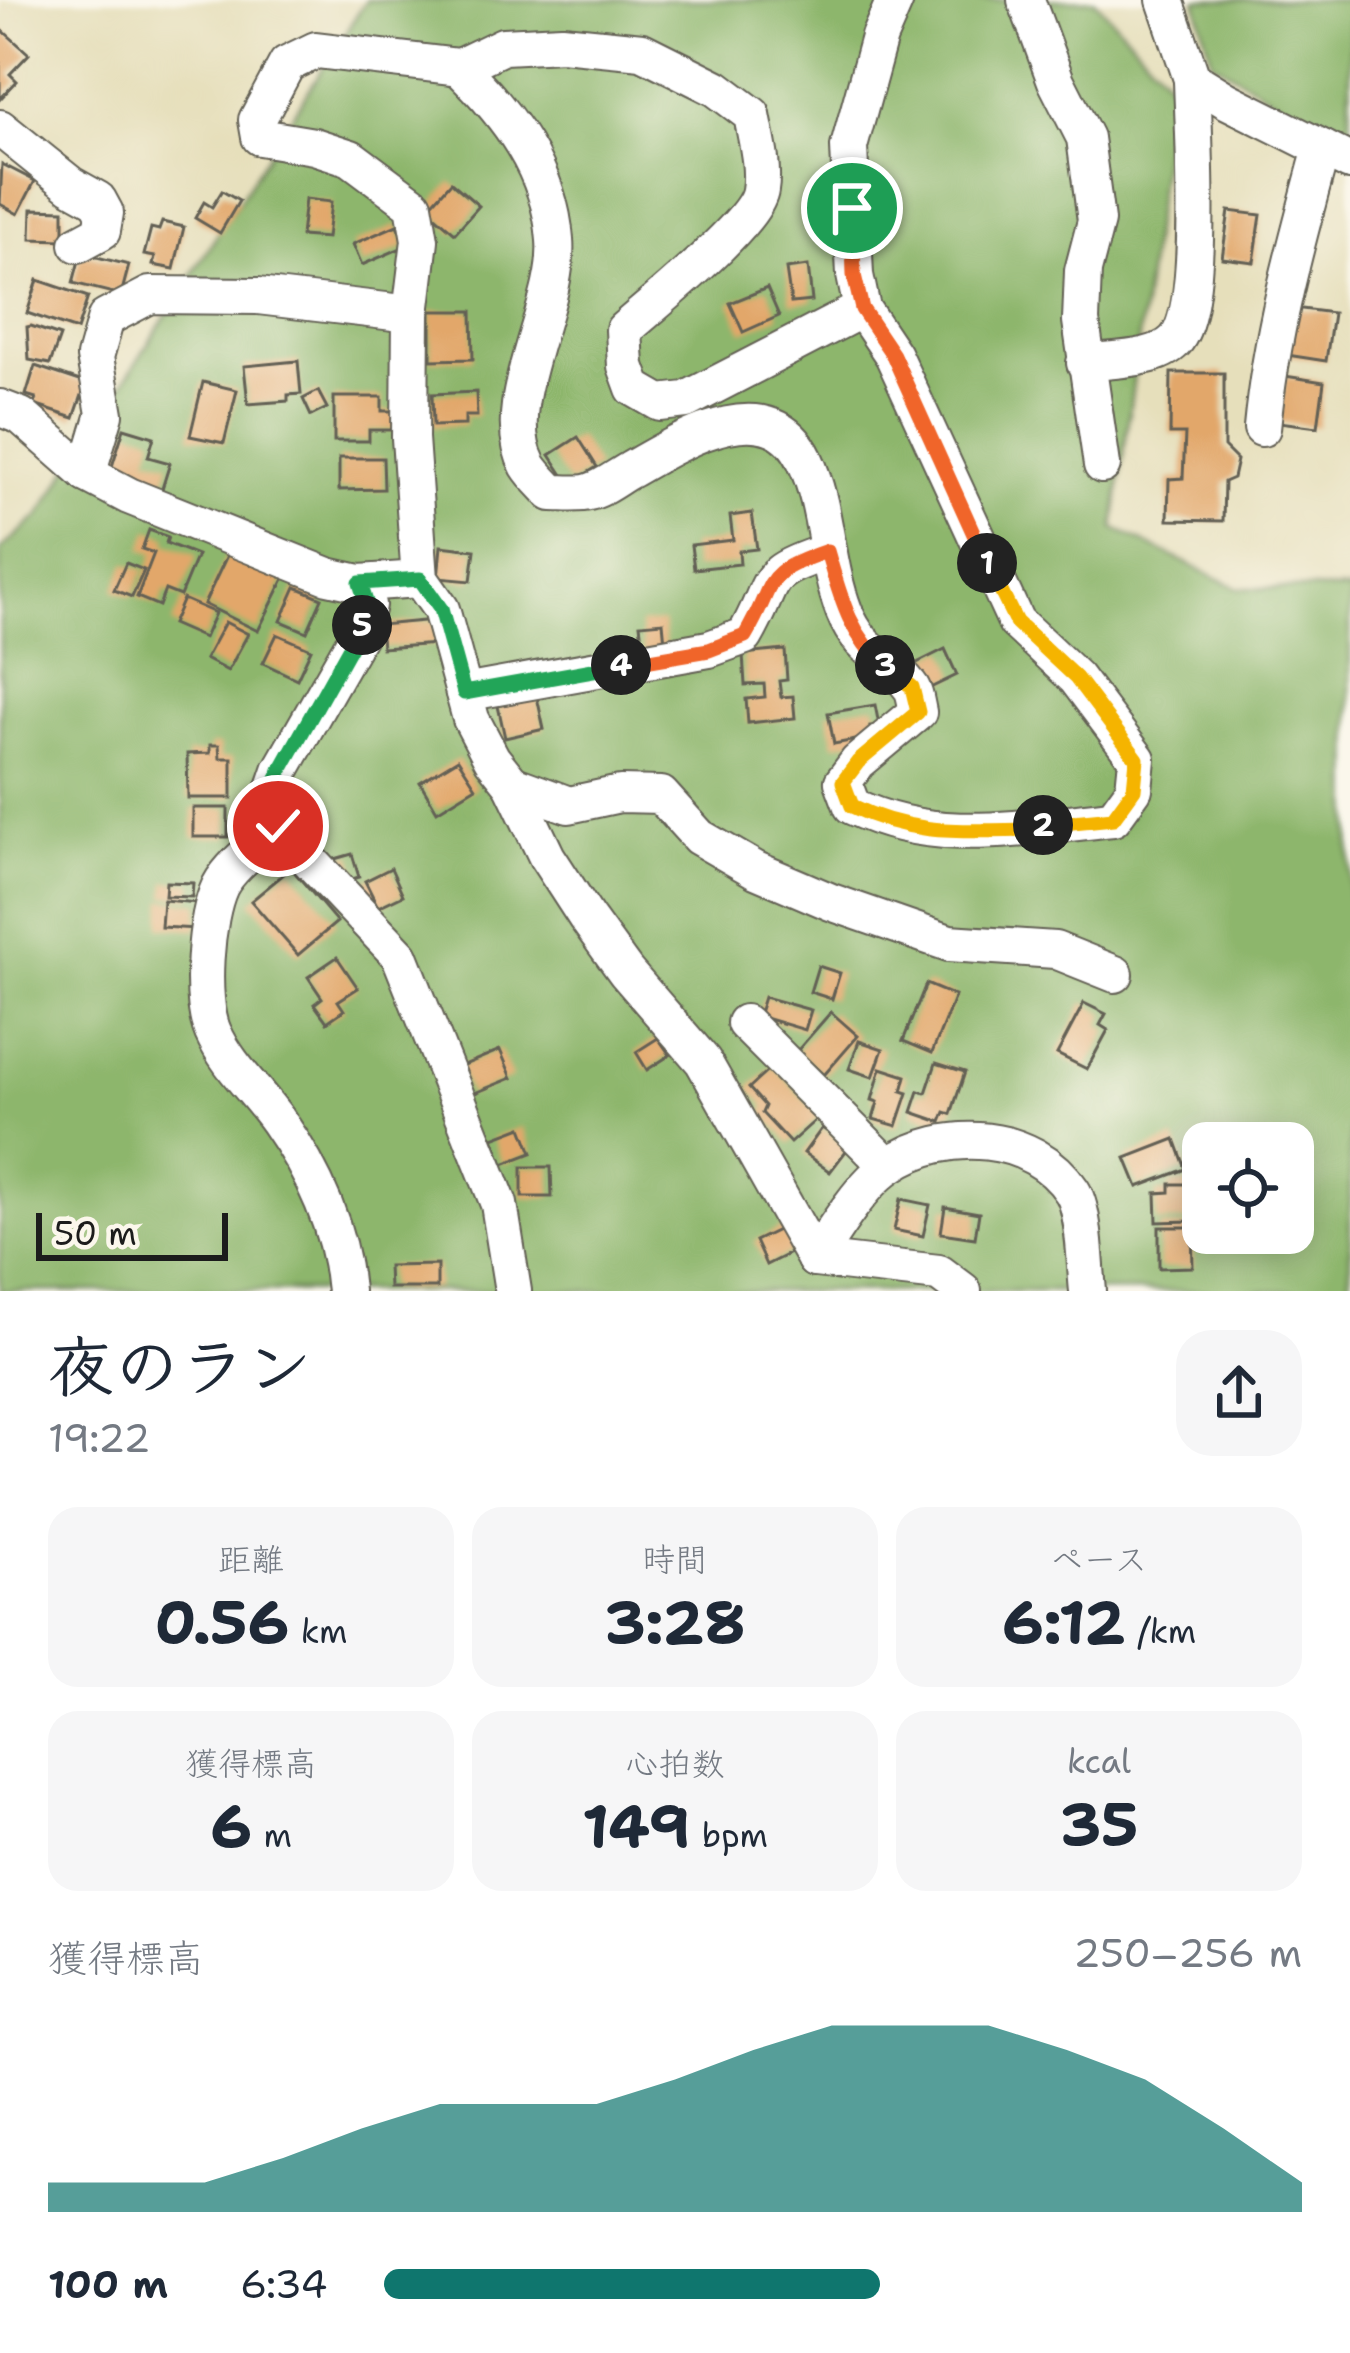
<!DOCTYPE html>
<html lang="ja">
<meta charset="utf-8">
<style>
:root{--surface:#fff;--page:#f6f6f7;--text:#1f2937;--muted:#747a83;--accent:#0f766e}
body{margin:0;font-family:"Shantell Sans","Klee One",sans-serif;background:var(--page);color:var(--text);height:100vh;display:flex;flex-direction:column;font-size:45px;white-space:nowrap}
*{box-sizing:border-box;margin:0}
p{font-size:39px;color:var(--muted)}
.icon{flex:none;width:66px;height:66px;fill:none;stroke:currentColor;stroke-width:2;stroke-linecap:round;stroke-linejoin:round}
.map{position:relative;height:1291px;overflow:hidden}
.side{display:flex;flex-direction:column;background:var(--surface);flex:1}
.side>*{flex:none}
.fabs{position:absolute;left:1182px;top:1122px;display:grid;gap:24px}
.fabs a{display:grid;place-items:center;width:132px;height:132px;border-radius:24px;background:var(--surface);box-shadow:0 6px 30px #0003;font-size:60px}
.scale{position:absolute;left:36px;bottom:30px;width:192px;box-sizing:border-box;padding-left:12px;border:6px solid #1c1c1c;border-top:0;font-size:33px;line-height:42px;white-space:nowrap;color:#1c1c1c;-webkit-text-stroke:9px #fbf7ec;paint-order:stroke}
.pin{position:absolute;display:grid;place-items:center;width:102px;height:102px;color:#fff;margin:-51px;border:6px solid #fff;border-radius:50%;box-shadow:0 3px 12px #0007}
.km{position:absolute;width:60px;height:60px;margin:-30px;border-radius:50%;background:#222;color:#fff;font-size:33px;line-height:60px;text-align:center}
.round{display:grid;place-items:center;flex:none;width:126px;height:126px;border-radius:36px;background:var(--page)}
.headline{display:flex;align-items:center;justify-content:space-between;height:204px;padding:0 48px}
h1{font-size:66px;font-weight:700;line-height:90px}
.figures{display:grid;grid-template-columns:repeat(3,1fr);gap:18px;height:204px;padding:12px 48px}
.figures div{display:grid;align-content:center;border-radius:30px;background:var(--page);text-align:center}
.figures b{font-size:60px;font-weight:700}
.figures small{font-size:33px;font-weight:400}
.figures p{font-size:33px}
.chart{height:336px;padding:24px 48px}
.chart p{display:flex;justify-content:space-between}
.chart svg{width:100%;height:216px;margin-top:12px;fill:var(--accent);opacity:.7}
ul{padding:0 48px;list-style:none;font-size:39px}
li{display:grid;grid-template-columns:192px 144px 1fr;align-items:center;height:90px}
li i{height:30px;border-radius:15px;background:var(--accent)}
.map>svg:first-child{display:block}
.forest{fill:#8db66c;stroke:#546944;stroke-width:3;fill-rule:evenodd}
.building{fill:#e2a76a}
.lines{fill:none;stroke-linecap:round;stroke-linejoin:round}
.minor-casing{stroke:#636054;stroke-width:40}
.minor{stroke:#fff;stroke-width:36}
.split-1-casing{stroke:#fff;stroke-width:24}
.split-2-casing{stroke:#fff;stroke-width:24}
.split-3-casing{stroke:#fff;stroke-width:24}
.split-4-casing{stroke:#fff;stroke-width:24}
.split-5-casing{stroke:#fff;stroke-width:24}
.split-6-casing{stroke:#fff;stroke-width:24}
.split-1{stroke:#f0652b;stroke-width:15}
.split-2{stroke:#f5b400;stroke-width:15}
.split-3{stroke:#f5b400;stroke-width:15}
.split-4{stroke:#f0652b;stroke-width:15}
.split-5{stroke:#22a559;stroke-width:15}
.split-6{stroke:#22a559;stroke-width:15}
</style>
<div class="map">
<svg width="1350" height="1291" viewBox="0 0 1350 1291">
<rect width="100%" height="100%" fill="#fbf7ec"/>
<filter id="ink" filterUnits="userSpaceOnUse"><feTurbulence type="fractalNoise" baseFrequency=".00833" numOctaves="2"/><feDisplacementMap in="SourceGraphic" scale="24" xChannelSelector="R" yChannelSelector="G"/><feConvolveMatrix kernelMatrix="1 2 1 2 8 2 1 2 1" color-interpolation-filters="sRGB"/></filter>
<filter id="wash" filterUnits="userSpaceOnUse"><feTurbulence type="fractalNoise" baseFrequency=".004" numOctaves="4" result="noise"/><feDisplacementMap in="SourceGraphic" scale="48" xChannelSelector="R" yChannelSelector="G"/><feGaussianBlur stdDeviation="2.7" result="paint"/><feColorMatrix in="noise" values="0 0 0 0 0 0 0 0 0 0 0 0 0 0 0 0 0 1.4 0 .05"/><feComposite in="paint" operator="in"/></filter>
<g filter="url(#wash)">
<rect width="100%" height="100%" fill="#e6dfbb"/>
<g class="forest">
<path d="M 366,0 L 1095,0 L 1172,85 L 1114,528 L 1238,588 L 1350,590 L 1350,1291 L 0,1291 L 0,550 L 39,516 ZM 1203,1143 L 1293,1143 L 1293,1233 L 1203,1233 Z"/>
<polygon points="1196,0 1350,0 1350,146 1212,61"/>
</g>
<g id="blocks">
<g class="building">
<polygon points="0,28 29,54 10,74 17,81 0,99"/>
<polygon points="2,164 35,181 18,214 0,204"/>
<polygon points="451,182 479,206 455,233 427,209"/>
<polygon points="222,191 239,201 220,233 195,218 204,202 212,207"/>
<polygon points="305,199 331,202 327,238 301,236"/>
<polygon points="32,209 64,210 64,240 31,239"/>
<polygon points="1229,211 1261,215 1254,262 1222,258"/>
<polygon points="162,222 184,227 174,269 153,265 155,257 144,255 151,228 159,230"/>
<polygon points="397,225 406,246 362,265 353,244"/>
<polygon points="81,253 129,265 121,295 73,283"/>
<polygon points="808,266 812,301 791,303 786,269"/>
<polygon points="38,280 88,297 77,330 27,313"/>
<polygon points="767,288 779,316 743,332 730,303"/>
<polygon points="1294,308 1333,313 1326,361 1287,355"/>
<polygon points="431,311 472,311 473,359 431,360"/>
<polygon points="31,326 60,336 50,364 29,360 27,327"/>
<polygon points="298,361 301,394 288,395 288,401 248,404 244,366"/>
<polygon points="35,366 92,385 88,397 82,395 74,418 34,405 36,398 26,395"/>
<polygon points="1171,373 1224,373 1224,447 1237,460 1233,478 1224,482 1223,521 1168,520 1169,479 1183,478 1185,434 1170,434"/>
<polygon points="1285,376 1324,382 1318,427 1279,422"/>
<polygon points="203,382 237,390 224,443 190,436"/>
<polygon points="318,391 327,408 311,416 303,399"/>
<polygon points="476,392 477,416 465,416 465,425 433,426 432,394"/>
<polygon points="334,397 382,397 382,411 401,411 401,430 369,430 369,441 334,441"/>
<polygon points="124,428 154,437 148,457 170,463 161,492 109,476"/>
<polygon points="578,437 597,467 569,484 550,455"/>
<polygon points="339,458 383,458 384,489 339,490"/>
<polygon points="752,513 757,549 739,551 740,564 694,569 691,545 733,540 730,516"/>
<polygon points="149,530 168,537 166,543 197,555 180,596 165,590 159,606 137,597 154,553 142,549"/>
<polygon points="441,546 475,550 471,581 438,578"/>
<polygon points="229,551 285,577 258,631 204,604"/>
<polygon points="126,563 144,570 132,597 114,590"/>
<polygon points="296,587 322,598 307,632 281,621"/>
<polygon points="183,599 215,613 204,638 172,624"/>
<polygon points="435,620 437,644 382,648 380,625"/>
<polygon points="225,622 248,634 228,671 205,659"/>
<polygon points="663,622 666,654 644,656 640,624"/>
<polygon points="277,634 311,649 297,679 263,663"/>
<polygon points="945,649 957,675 926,690 913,665"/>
<polygon points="785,650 787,680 779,681 781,697 793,696 795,718 748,723 746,699 765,697 764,684 745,685 743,654"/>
<polygon points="537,697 544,729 505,738 498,706"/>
<polygon points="875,705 879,725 870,726 872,737 834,744 828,713"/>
<polygon points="210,745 219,745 220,758 232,758 232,798 188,798 187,754 210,753"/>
<polygon points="458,759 476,787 437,811 420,782"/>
<rect x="193" y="808" width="35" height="29"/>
<polygon points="352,854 359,877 338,883 331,860"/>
<polygon points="291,868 337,922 298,955 251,901"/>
<polygon points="391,868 403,895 378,907 365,881"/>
<polygon points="166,882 193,883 192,897 165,896"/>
<polygon points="163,900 199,903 197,929 161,927"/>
<polygon points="337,957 358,988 338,1001 344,1010 327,1022 314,1004 322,998 308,977"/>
<polygon points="818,966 840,973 832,999 810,992"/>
<polygon points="926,984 955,996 932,1053 903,1041"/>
<polygon points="764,997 811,1010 805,1030 758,1016"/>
<polygon points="1084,1003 1106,1014 1100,1025 1108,1030 1087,1069 1057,1054"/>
<polygon points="831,1012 858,1036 824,1075 797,1051"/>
<polygon points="658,1038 670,1055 647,1070 636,1052"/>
<polygon points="859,1041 883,1049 873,1077 849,1069"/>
<polygon points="500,1050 512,1078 470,1095 459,1067"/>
<polygon points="936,1063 965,1072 951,1114 945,1112 941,1122 912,1112 919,1091 926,1093"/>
<polygon points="773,1066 820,1116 790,1143 762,1113 765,1106 749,1088"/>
<polygon points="881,1068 906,1076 902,1091 908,1093 897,1126 873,1119 878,1102 872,1100"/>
<polygon points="522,1127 532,1153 503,1164 493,1138"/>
<polygon points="822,1128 849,1147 830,1172 804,1153"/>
<polygon points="1175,1139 1186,1169 1138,1187 1126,1158"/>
<polygon points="522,1167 551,1167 552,1197 522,1197"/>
<polygon points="1170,1184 1188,1184 1190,1221 1157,1222 1156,1193 1170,1192"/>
<polygon points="901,1199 930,1205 923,1236 894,1230"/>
<polygon points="945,1207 979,1213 975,1238 941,1233"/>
<polygon points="786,1226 798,1249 766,1265 755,1241"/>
<polygon points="1159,1227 1192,1227 1193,1267 1159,1268"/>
<polygon points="437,1265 437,1288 389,1288 388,1266"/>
</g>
</g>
</g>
<g filter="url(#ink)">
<use href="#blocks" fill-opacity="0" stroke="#636054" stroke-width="3"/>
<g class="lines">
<g class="minor-casing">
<g id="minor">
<polyline points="1026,0 1056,81 1085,138 1096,221 1083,271 1081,321 1102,465"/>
<polyline points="1165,0 1192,79 1226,100 1350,162"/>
<path d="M 459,67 C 508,115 550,170 555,240 C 561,306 495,404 528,465 C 534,475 545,485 552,493 C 564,493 578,495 589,492 C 603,489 617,477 630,470 C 679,442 769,385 805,460 C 827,507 825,562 844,611 C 861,655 888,656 910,686 C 915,692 916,704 918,712 L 858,762 L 843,782 L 852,806 C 936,847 1023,827 1113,818 L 1134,789 L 1137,759 L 1076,678 L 1016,622 L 893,355 L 862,309 L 855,275 L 849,147 L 879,37 L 895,0"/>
<polyline points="0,128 71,185 98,200 105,213 102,231 78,244"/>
<path d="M 1085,363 C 1111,359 1156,361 1175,341 C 1206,308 1193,129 1192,79"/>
<polyline points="0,408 21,416 87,474 129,496 328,576 360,583 420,579"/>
<path d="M 1262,428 C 1271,333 1297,240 1322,148"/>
<polyline points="87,474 105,414 95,357 106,318 150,295 258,296 411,314"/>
<polyline points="360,583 367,605 361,630 281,770 269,805 278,827 400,956 499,1204 513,1291"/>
<path d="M 464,693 L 709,649 L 745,636 C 778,579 757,574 827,552"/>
<polyline points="512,784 569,805 620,794 661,795 699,837 756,870 831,902 949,943 1055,950 1115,974"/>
<path d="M 278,827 C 260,844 231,865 220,886 C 205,918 199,1000 213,1032 C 228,1066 257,1091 278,1121 C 313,1171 340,1230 345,1291"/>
<polyline points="745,1023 888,1166"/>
<path d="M 815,1259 L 703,1061 L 626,972 L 586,917 L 547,857 L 512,784 L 492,759 L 471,719 L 441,609 L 420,579 L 410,438 L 411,314 L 420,240 L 414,205 L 351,158 L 314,146 L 260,137 L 257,120 L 287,64 L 316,50 L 459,67 L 503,46 L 562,43 L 642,51 L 716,88 L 752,115 C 756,138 764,166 760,190 C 756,222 652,305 624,330 L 626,366 L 634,388 L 660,403 L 686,400 L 862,309"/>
<path d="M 815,1259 C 833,1231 862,1184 890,1165 C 945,1127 1033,1132 1072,1191 C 1085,1211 1085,1265 1088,1291"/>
<polyline points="815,1259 939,1273 963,1291"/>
</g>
</g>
<use href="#minor" class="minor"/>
</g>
</g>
<g class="lines" filter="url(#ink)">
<g class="split-1-casing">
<polyline id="split-1" points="852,208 854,275 862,309 893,355 987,563"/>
</g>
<g class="split-2-casing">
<polyline id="split-2" points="987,563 1016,622 1076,678 1137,759 1134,789 1113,818 1043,825"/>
</g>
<g class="split-3-casing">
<path id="split-3" d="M 885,665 L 912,687 L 918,712 L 858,762 L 843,782 L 852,806 C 913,836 962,831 1028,830 L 1043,825"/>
</g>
<g class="split-4-casing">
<path id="split-4" d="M 621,665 L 709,650 L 745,636 C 779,579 757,575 827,551 C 840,595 849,635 885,665"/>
</g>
<g class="split-5-casing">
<polyline id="split-5" points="362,625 367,605 360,583 420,579 441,609 464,693 621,665"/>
</g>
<g class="split-6-casing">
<polyline id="split-6" points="278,826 269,805 281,770 362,625"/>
</g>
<use href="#split-1" class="split-1"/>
<use href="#split-2" class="split-2"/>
<use href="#split-3" class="split-3"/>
<use href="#split-4" class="split-4"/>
<use href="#split-5" class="split-5"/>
<use href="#split-6" class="split-6"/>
</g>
</svg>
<div class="fabs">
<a><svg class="icon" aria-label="locate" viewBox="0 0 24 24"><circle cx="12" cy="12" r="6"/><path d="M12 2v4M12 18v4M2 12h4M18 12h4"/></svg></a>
</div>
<div class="scale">50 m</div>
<div class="pin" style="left:852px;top:208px;background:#1e9e55"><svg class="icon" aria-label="arrive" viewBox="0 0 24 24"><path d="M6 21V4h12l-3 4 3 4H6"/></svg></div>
<div class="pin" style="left:278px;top:826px;background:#d93025"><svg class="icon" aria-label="check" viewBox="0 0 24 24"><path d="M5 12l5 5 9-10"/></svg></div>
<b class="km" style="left:987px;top:563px">1</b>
<b class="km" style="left:1043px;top:825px">2</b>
<b class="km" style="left:885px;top:665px">3</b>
<b class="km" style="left:621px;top:665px">4</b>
<b class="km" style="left:362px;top:625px">5</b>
</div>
<section class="side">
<div class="headline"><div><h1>夜のラン</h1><p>19:22</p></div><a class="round"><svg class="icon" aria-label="share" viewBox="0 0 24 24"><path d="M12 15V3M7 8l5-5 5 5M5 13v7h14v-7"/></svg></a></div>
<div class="figures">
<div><p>距離</p><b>0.56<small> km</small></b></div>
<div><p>時間</p><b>3:28</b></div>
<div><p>ペース</p><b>6:12<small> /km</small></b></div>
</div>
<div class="figures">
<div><p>獲得標高</p><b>6<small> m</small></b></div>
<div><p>心拍数</p><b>149<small> bpm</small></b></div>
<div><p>kcal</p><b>35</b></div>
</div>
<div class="chart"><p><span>獲得標高</span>250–256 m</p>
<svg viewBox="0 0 160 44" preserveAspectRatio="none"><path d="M0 44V38L10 38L20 38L30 33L40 27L50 22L60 22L70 22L80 17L90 11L100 6L110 6L120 6L130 11L140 17L150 27L160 38V44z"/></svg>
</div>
<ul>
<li><b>100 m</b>6:34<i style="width:54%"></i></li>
</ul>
</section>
